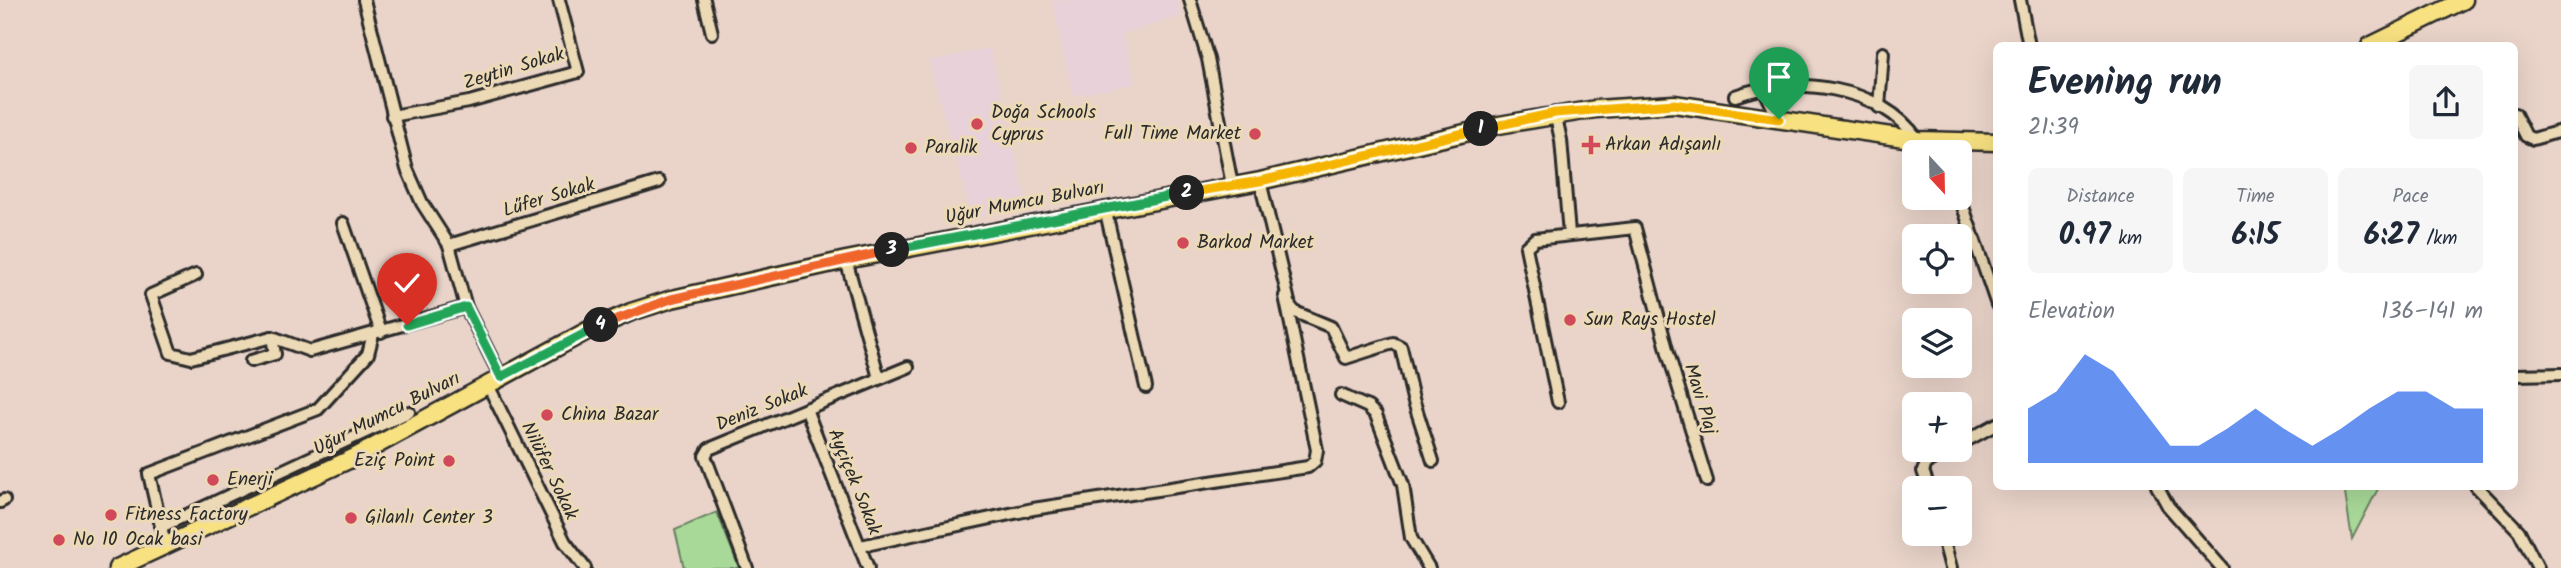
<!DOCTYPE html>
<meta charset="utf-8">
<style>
:root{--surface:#fff;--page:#f6f6f7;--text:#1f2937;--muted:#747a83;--accent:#2563eb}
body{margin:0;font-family:Kalam,sans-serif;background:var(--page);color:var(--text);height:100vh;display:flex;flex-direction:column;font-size:26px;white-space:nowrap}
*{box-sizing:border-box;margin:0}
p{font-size:23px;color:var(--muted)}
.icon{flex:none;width:38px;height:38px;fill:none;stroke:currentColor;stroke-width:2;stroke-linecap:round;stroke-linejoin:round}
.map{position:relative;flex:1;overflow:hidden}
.details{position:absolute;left:1993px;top:42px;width:525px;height:448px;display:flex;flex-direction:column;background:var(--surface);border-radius:10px;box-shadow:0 7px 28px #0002}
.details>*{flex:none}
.needle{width:46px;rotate:158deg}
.fabs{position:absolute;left:1902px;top:140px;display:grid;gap:14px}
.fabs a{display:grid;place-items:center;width:70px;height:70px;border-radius:10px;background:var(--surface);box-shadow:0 7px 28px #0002;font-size:35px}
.pin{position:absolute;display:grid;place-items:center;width:60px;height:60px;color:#fff;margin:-72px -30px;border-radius:50% 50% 50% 0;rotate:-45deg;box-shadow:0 0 7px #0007}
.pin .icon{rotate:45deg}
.km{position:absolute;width:35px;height:35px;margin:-18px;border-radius:50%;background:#222;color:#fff;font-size:19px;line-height:35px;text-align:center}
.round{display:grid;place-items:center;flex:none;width:74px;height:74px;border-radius:10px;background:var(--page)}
.head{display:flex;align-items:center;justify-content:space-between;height:119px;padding:0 35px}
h1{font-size:38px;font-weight:800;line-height:52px}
.figures{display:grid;grid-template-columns:repeat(3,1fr);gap:10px;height:119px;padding:7px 35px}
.figures div{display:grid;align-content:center;border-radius:10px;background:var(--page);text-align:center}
.figures b{font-size:30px;font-weight:800}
.figures small{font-size:19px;font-weight:400}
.figures p{font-size:19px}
.chart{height:196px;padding:14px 35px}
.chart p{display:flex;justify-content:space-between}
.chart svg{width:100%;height:126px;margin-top:7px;fill:var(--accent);opacity:.7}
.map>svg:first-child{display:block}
.built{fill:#e8d1d8}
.green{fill:#a8d999;stroke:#6a8262;stroke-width:2}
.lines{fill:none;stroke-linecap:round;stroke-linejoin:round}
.street-casing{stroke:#2b2b2b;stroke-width:16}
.primary-casing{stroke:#2b2b2b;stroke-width:21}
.street{stroke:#ecd9b6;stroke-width:10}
.primary{stroke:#f8e181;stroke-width:16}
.split-1-casing{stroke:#fff;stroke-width:14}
.split-2-casing{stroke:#fff;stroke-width:14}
.split-3-casing{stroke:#fff;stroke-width:14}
.split-4-casing{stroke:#fff;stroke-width:14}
.split-5-casing{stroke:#fff;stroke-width:14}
.split-1{stroke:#f5b400;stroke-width:9}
.split-2{stroke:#f5b400;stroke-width:9}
.split-3{stroke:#22a559;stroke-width:9}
.split-4{stroke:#f0652b;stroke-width:9}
.split-5{stroke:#22a559;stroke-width:9}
.poi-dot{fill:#d1495b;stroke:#ecd9b6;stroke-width:2.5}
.labels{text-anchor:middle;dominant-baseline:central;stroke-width:6;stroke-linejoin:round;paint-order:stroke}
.street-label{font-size:19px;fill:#2b2b2b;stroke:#ecd9b6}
.poi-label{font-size:19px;fill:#2b2b2b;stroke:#ecd9b6;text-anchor:start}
</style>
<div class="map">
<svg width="2561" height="568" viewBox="0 0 2561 568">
<rect width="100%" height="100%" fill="#ead4ca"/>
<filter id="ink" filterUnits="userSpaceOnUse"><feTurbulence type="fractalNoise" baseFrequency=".0143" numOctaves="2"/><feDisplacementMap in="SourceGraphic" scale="14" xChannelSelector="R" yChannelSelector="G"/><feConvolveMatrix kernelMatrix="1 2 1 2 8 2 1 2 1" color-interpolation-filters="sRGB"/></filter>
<g filter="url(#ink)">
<g class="built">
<polygon points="1052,0 1176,0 1181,16 1122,34 1135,84 1073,96"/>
<polygon points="990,48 1027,205 972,218 929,61"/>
</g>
<g class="green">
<polygon points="2344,487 2379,487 2352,539"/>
<polygon points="717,512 739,568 684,568 675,530"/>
</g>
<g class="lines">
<g class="street-casing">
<g id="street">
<polyline points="364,0 407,169 422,203 449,245 466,307 501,377"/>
<polyline points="704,0 712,33"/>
<polyline points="1190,0 1208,59 1232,185"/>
<polyline points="2020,0 2029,46"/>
<polyline points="1764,88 1778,119"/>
<path d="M 1735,96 C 1793,75 1881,85 1918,140"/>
<polyline points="1879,107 1883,53"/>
<polyline points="1555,113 1561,140 1569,234"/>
<polyline points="2515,114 2526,136 2533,139 2561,131"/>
<polyline points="392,116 469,102 578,72 559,0"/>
<polyline points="1260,181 1290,306 1295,312 1331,327 1346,358 1393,343 1401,347 1413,399 1433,461"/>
<polyline points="1960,198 1997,305"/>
<polyline points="1105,208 1146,387"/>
<polyline points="343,223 381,332"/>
<polyline points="449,245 659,182"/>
<polyline points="846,260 879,378"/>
<polyline points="196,275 151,295 171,353 191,358 272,337 310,351 466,307"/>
<polyline points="251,361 275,354 272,337"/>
<polyline points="2515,375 2561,374"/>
<polyline points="488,385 565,542 585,568"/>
<polyline points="1341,395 1368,407 1376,415 1403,485 1411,538 1429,568"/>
<polyline points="1558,402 1526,247 1535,239 1635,228 1668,353 1707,481"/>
<polyline points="806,409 868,568"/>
<polyline points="1960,444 1997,424"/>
<polyline points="2157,486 2168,506 2222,568"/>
<polyline points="2476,486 2519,531 2538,568"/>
<polyline points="1929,488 1923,471 1927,462 1950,450"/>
<polyline points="0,502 4,500"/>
<polyline points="161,527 409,412"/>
<polyline points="1942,534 1951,568"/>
<polyline points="165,544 149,474 318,409 368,354 373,334"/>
<polyline points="861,546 1033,509 1308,467 1315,461 1317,450 1285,296"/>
<polyline points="747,568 705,456 709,449 908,367"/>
</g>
</g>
<g class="primary-casing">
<g id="primary">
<polyline points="2370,46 2464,0"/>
<polyline points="117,568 355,457 587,331 631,312 672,299 846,260 1260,181 1499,125 1596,109 1674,104 1918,140 1997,142"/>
</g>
</g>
<use href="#street" class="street"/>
<use href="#primary" class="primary"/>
</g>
</g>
<g class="lines" filter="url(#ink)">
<g class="split-1-casing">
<polyline id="split-1" points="1481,129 1555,113 1674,104 1779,119"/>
</g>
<g class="split-2-casing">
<polyline id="split-2" points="1187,193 1260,181 1481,129"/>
</g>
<g class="split-3-casing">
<polyline id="split-3" points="892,250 1187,193"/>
</g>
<g class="split-4-casing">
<polyline id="split-4" points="601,325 671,299 892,250"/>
</g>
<g class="split-5-casing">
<polyline id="split-5" points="407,325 466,307 501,377 601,325"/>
</g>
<use href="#split-1" class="split-1"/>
<use href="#split-2" class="split-2"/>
<use href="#split-3" class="split-3"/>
<use href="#split-4" class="split-4"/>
<use href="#split-5" class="split-5"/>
</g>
<g class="poi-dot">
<circle cx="977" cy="124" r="7"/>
<circle cx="1255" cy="134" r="7"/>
<path d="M1587.5 134.5h7v7h7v7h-7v7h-7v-7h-7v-7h7z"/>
<circle cx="911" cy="148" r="7"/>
<circle cx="1183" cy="243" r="7"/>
<circle cx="1570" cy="320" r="7"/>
<circle cx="547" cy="415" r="7"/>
<circle cx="449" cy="461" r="7"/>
<circle cx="213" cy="480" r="7"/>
<circle cx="111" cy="515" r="7"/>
<circle cx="351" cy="518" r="7"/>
<circle cx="59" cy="540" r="7"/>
</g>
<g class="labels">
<g class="street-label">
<text transform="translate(514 69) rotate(-17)">Zeytin Sokak</text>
<text transform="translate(549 198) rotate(-17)">Lűfer Sokak</text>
<text transform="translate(1025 203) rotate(-11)">Uğur Mumcu Bulvarı</text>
<text transform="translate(1700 399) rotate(73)">Mavi Plaj</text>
<text transform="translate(762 408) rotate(-22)">Deniz Sokak</text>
<text transform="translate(387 414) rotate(-27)">Uğur Mumcu Bulvarı</text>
<text transform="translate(549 471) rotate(64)">Nilüfer Sokak</text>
<text transform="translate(854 482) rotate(68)">Ayçiçek Sokak</text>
</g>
<g class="poi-label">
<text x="991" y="113">Doğa Schools<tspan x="991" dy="22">Cyprus</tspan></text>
<text x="1241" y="134" text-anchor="end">Full Time Market</text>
<text x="1605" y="145">Arkan Adışanlı</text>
<text x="925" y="148">Paralik</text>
<text x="1197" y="243">Barkod Market</text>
<text x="1584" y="320">Sun Rays Hostel</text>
<text x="561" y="415">China Bazar</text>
<text x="435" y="461" text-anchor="end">Eziç Point</text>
<text x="227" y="480">Enerji</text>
<text x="125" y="515">Fitness Factory</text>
<text x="365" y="518">Gilanlı Center 3</text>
<text x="73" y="540">No 10 Ocak basi</text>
</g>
</g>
</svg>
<div class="fabs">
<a><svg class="needle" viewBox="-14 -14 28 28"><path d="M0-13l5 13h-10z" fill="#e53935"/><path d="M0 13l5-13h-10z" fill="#747a83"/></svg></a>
<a><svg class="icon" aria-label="locate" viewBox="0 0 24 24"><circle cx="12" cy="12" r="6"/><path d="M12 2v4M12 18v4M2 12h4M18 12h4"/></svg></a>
<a><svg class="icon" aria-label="layers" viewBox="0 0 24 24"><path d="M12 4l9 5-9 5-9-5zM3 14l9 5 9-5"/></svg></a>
<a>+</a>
<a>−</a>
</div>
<div class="pin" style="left:1779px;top:119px;background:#1e9e55"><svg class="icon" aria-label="arrive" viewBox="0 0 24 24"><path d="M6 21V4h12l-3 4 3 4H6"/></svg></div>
<div class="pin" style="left:407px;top:325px;background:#d93025"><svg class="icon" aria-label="check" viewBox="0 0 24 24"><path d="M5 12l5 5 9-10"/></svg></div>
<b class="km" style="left:1481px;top:129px">1</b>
<b class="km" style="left:1187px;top:193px">2</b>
<b class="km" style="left:892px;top:250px">3</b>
<b class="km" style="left:601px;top:325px">4</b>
<section class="details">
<div class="head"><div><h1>Evening run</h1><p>21:39</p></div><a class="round"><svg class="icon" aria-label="share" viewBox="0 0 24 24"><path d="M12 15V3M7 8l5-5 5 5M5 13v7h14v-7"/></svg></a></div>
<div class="figures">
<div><p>Distance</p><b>0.97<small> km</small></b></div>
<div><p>Time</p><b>6:15</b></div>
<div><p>Pace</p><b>6:27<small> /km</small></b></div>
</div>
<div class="chart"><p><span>Elevation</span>136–141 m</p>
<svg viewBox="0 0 160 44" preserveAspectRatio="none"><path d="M0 44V25L10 19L20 6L30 12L40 25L50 38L60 38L70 32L80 25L90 32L100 38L110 32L120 25L130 19L140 19L150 25L160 25V44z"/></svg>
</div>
</section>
</div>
